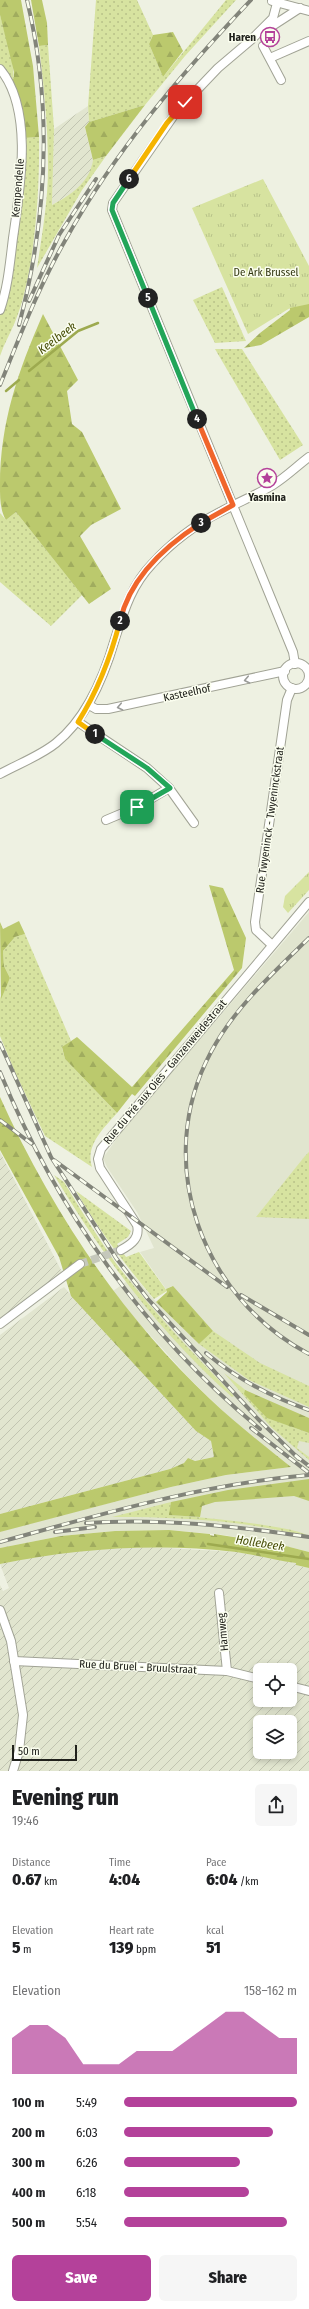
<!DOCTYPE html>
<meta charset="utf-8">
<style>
:root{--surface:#fff;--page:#f6f6f6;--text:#202124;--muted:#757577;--accent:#b4419a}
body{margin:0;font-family:"Fira Sans Condensed",sans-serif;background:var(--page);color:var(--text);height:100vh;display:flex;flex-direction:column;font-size:15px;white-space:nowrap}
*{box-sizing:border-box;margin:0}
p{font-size:13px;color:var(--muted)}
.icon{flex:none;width:22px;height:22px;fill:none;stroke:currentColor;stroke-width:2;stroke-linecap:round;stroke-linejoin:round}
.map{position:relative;height:1771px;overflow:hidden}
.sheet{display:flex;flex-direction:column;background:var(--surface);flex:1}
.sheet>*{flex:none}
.fabs{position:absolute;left:253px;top:1663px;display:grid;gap:8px}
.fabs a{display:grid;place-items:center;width:44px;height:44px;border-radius:6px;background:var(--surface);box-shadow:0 2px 6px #0003;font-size:20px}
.scale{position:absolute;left:12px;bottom:10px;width:65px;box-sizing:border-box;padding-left:4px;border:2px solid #21221d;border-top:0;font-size:11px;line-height:14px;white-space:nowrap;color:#21221d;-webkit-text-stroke:3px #fbfeef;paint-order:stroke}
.pin{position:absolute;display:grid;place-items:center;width:34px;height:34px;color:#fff;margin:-17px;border-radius:8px;box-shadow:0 2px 6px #0006}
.km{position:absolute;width:20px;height:20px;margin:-10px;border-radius:50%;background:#222;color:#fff;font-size:11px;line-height:20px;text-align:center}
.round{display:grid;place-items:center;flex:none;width:42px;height:42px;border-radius:6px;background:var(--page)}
.summary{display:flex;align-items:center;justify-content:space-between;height:68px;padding:0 12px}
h1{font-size:22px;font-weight:800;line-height:30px}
.figures{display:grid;grid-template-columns:repeat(3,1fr);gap:6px;height:68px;padding:4px 12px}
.figures div{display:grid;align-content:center}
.figures b{font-size:17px;font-weight:800}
.figures small{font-size:11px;font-weight:400}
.figures p{font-size:11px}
.chart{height:112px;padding:8px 12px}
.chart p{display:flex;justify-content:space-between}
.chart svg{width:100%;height:72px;margin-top:4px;fill:var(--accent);opacity:.7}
.action{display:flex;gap:8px;margin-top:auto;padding:8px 12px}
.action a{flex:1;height:46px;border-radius:6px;background:var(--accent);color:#fff;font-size:16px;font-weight:800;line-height:46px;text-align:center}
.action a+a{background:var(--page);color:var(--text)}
ul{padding:0 12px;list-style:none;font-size:13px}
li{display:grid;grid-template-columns:64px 48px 1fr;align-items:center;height:30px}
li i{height:10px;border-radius:5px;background:var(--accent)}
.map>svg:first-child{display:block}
.built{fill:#e1e5cf}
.industrial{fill:url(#industrial-furrows);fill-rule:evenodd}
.grass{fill:url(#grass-dots)}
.forest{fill:url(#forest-firs)}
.park{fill:url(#park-tufts)}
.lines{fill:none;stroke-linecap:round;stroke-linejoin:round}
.stream{stroke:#9daa4f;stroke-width:2.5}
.minor-tunnel{stroke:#c5c8bb;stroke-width:8;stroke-dasharray:8 4;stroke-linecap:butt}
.minor-casing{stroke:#a1a395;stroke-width:10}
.minor{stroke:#fff;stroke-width:8}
.rail-casing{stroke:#82847a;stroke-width:4}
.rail{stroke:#fbfeef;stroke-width:2.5;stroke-dasharray:8;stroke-linecap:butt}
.oneway{stroke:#9b9c99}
.split-1-casing{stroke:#fff;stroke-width:8}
.split-2-casing{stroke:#fff;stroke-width:8}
.split-3-casing{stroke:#fff;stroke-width:8}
.split-4-casing{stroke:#fff;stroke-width:8}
.split-5-casing{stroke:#fff;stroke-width:8}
.split-6-casing{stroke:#fff;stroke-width:8}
.split-7-casing{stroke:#fff;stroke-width:8}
.split-1{stroke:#22a559;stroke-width:5}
.split-2{stroke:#f5b400;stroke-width:5}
.split-3{stroke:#f0652b;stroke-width:5}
.split-4{stroke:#f0652b;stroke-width:5}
.split-5{stroke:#22a559;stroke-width:5}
.split-6{stroke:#22a559;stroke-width:5}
.split-7{stroke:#f5b400;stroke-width:5}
.labels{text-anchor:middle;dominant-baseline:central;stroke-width:3;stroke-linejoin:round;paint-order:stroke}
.poi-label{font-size:11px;font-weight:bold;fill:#21221d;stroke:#fbfeef;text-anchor:end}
.street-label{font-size:11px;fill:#21221d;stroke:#fbfeef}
.park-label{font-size:11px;fill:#323710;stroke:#fbfeef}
.water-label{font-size:12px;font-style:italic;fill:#464d06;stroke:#fbfeef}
</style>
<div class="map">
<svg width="309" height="1771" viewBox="0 0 309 1771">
<defs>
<pattern id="industrial-furrows" width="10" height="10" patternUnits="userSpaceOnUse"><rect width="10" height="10" fill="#e1e5cf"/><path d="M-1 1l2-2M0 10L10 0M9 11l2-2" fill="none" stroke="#c1c4b1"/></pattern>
<pattern id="grass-dots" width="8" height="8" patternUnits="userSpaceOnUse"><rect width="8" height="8" fill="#d7e3a0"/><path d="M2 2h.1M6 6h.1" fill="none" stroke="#b8c289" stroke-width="1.8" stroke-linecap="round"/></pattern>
<pattern id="forest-firs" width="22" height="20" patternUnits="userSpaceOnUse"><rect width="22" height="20" fill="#bbc96d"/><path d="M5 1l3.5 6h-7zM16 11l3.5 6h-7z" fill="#a0ac5e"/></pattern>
<pattern id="park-tufts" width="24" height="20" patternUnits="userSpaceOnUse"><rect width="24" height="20" fill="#d7e3a0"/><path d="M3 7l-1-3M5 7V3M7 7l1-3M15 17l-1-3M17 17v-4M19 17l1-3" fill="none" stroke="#b8c289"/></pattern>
</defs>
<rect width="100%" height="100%" fill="#eef1e2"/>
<polygon class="built" points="309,912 309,1552 278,1544 224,1535 169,1530 115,1531 61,1536 0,1548 0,1532 5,1530 171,1487 226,1475 291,1467 233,1421 190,1379 138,1322 113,1291 134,1276 156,1302 199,1344 213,1331 172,1286 166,1289 140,1252 154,1248 137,1212 107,1167 103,1158 125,1127"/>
<g class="industrial">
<polygon points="88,106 89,122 85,127 93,160 92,172 77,190 52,205 54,129"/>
<polygon points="0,1152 62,1272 0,1320"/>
<polygon points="64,1287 196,1431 211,1441 214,1457 194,1461 188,1458 184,1463 170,1469 0,1514 0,1335"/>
<path d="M 150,1547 L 237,1552 L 296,1563 L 296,1565 L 309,1568 L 309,1771 L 0,1771 L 0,1585 L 3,1591 L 9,1588 L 0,1564 L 43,1555 L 82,1550 ZM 260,1670 L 290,1670 L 290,1700 L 260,1700 ZM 260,1722 L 290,1722 L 290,1752 L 260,1752 Z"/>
</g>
<g class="grass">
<polygon points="96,0 137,0 153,35 149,44 163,77 226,0 236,0 185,56 145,105 89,122 88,106"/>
<polygon points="0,15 12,59 14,78 11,80 0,65"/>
<path d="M 48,45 L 54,129 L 52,205 C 71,195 90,182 93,160 L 106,156 L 82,190 L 37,268 C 42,235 48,201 48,168 C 48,127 44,86 39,46 Z"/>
<path d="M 39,137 C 40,189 35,274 15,322 C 10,334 4,344 0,356 L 0,314 L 5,301 L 24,138 Z"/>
<polygon points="222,287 246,341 215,343 193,300"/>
<polygon points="215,349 242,349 303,445 280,460"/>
<polygon points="16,512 82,595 51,626 0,582 0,513 6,520"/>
<path d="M 25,934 L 71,1041 L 62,1048 L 65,1059 L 117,1113 C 104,1128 85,1145 92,1167 L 45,1136 L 15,1072 L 0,1036 L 0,998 L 10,978 L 4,966 L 3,951 L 15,937 Z"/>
<polygon points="309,1152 309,1219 256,1217 305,1156"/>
<path d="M 54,1175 L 64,1182 C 80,1209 97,1236 115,1262 C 151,1310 193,1353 234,1396 L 232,1397 C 160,1333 103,1257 54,1175 Z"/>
<path d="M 76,1191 L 131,1231 L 128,1237 L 117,1244 L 126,1257 L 139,1252 L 167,1291 L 154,1299 C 125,1265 99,1230 76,1191 Z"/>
<polygon points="213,1331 260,1363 309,1386 309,1407 249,1380 199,1344"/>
<polygon points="224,1373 292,1427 309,1433 309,1443 299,1441 297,1448 309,1457 309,1460 271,1427"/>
<path d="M 171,1502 L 170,1515 C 189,1516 302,1526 309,1537 C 244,1520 179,1517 112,1517 Z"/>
</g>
<g class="forest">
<polygon points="0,0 21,0 33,66 39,137 24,138 11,80 14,78 14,72 0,15"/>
<polygon points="31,0 42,0 47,23 48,45 39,46"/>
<polygon points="173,32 183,51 163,77 149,44 153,35"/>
<polygon points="145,105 106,156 93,160 85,127 89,122"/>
<polygon points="309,275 309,317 261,345 244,348 260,333 290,310 288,299"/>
<path d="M 43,314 L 78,380 L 67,391 L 72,424 L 82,432 L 121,509 L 91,525 L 80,536 L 111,589 L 89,604 L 16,512 L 6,520 C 0,510 0,498 0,485 C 0,423 18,371 43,314 Z"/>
<polygon points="209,885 223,888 246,938 242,968 135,1096 132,1094 117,1113 65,1059 62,1047 77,1037 132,1087 234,970"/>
<polygon points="19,921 25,934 15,937 3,951 4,966 10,978 1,999 0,922 3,929"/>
<path d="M 0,1097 C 51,1210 120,1314 210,1399 C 236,1424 264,1445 291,1467 L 226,1475 L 171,1487 L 0,1532 L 0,1514 L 170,1469 L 184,1463 L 188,1458 L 195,1461 L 214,1457 L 211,1441 L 196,1431 L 71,1296 L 59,1257 L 0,1150 Z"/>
<polygon points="173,1286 213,1331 199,1344 156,1302 167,1292 166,1289"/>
<polygon points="245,1390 309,1418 309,1433 267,1418 244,1394"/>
<polygon points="309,1479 309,1501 294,1496 215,1502 202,1506 200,1517 169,1515 171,1502 228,1490"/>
<path d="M 169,1530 L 210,1534 L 210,1535 L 214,1536 L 214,1534 L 278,1544 L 309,1552 L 309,1568 L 296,1565 L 296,1563 C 276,1560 256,1555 236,1552 C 157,1543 78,1548 0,1564 L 0,1548 L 61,1536 L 115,1531 Z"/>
</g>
<g class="park">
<polygon points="263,179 309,266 309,304 290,308 248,334 192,208"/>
<polygon points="309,872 309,890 288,913 283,907 285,896"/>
</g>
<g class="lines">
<g class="stream">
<polyline points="29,371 78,331 98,323"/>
<polyline points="6,391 19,380"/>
<polyline points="208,1544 309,1559"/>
</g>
<polyline class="minor-tunnel" points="80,1264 121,1250"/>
<g class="minor-casing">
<g id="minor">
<polyline points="272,1 309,11"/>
<polyline points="277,3 273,18 251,40 218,68 177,111 113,203 112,210 293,652 295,664"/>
<polyline points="263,32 300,8"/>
<polyline points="263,46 281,80"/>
<polyline points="270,58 309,41"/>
<path d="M 0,69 C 34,110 20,189 13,238 C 10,262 8,287 0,310"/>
<circle cx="296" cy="676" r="13"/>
<polyline points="89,705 96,709 108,709 285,671"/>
<polyline points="78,722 147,768 169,788 194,823"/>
<path d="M 0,774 C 18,764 40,756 56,743 C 87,718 104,677 115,639 C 124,611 131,586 152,564 C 171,543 196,524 222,511 C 239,502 256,495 273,485 C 286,477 297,466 309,457"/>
<polyline points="106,820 137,807 169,788"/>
<polyline points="272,945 256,930 255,922 287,700 292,688"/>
<path d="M 121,1250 C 132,1244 140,1238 137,1225 L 100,1168 L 98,1159 L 101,1149 L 309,902"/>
<polyline points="0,1324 80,1264"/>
<polyline points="219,1593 227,1671"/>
<polyline points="0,1610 11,1641 23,1715 19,1751 13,1771"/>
<polyline points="14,1661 227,1671 260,1679"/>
<polyline points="290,1686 309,1691"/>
</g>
</g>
<use href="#minor" class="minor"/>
<g class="rail-casing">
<g id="rail">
<polyline points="29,301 59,235 96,179"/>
<path d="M 19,325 C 47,219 53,108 27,0"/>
<path d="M 0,385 C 20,336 39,286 66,239 C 115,151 182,73 251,0"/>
<path d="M 309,938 C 273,973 235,1007 211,1052 C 152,1162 201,1297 309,1354"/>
<polyline points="0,1043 51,1157 116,1258 148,1299 258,1419 299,1459"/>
<path d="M 0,1072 C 56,1209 146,1335 260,1429"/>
<polyline points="0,1120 32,1144"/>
<polyline points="54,1160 227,1287"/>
<polyline points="241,1295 309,1335"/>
<path d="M 206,1353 C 237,1379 271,1397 309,1410"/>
<polyline points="251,1428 309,1473"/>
<polyline points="295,1455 309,1466"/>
<path d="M 86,1523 C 161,1518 234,1526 309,1537"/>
<polyline points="55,1532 95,1527"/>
<path d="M 0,1542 C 102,1514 203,1484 309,1475"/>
</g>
</g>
<use href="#rail" class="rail"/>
</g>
<defs><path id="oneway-chevron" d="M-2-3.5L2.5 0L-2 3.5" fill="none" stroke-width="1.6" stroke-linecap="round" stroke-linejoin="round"/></defs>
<g class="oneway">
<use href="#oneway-chevron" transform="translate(247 680) rotate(168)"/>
<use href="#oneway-chevron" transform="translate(120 707) rotate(168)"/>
</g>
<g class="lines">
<g class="split-1-casing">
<polyline id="split-1" points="95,734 147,768 170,788 137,807"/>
</g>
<g class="split-2-casing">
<path id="split-2" d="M 95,734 L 78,722 C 97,692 111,656 120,621"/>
</g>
<g class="split-3-casing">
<path id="split-3" d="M 120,621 C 130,578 165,546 201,523"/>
</g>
<g class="split-4-casing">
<polyline id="split-4" points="197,419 233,505 201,523"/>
</g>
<g class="split-5-casing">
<polyline id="split-5" points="148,298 197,419"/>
</g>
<g class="split-6-casing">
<polyline id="split-6" points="129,179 113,203 112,210 148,298"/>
</g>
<g class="split-7-casing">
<polyline id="split-7" points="129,179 167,123 185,102"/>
</g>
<use href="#split-1" class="split-1"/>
<use href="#split-2" class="split-2"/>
<use href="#split-3" class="split-3"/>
<use href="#split-4" class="split-4"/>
<use href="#split-5" class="split-5"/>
<use href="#split-6" class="split-6"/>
<use href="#split-7" class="split-7"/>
</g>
<defs>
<g id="bus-ring" transform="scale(1)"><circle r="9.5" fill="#fbfeef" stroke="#b4419a" stroke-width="1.5"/><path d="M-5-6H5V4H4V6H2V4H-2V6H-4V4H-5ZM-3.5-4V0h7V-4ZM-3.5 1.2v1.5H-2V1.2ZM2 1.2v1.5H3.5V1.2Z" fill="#b4419a"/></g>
<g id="sight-ring" transform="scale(1)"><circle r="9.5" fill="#fbfeef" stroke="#b4419a" stroke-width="1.5"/><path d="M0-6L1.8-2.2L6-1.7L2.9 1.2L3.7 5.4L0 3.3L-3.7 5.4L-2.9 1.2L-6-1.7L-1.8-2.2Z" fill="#b4419a"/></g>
</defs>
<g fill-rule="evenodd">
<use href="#bus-ring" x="270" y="37"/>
<use href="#sight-ring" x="267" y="478"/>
</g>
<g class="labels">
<g class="poi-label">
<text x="256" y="37">Haren</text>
<text x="267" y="497" text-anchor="middle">Yasmina</text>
</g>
<g class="street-label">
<text transform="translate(18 188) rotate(-85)">Kempendelle</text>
<text transform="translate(187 693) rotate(-12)">Kasteelhof</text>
<text transform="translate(270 820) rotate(-82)">Rue Twyeninck - Twyeninckstraat</text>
<text transform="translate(165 1072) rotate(-50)">Rue du Pré aux Oies - Ganzenweidestraat</text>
<text transform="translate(223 1632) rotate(-95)">Hamweg</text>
<text transform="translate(138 1667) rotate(3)">Rue du Bruel - Bruulstraat</text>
</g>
<g class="park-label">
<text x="266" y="272">De Ark Brussel</text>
</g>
<g class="water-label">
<text transform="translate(57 338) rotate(-37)">Keelbeek</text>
<text transform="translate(260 1543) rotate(9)">Hollebeek</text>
</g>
</g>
</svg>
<div class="fabs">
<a><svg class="icon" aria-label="locate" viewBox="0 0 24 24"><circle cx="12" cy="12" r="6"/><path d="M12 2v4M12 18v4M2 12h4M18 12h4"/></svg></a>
<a><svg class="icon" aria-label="layers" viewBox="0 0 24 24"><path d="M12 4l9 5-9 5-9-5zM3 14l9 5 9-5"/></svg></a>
</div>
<div class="scale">50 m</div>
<div class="pin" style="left:137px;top:807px;background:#1e9e55"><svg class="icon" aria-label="arrive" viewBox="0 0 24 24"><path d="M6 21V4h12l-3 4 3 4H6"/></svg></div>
<div class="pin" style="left:185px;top:102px;background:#d93025"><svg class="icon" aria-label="check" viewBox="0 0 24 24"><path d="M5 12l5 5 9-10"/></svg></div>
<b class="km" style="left:95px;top:734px">1</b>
<b class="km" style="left:120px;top:621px">2</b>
<b class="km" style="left:201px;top:523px">3</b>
<b class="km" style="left:197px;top:419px">4</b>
<b class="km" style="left:148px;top:298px">5</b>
<b class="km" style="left:129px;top:179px">6</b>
</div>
<section class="sheet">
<div class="summary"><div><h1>Evening run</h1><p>19:46</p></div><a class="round"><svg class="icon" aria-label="share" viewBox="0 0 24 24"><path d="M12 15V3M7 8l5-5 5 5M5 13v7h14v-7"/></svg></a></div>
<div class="figures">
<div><p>Distance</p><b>0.67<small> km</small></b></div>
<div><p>Time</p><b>4:04</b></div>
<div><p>Pace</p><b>6:04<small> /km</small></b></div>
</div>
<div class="figures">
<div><p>Elevation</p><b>5<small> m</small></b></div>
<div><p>Heart rate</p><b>139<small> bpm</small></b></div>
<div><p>kcal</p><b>51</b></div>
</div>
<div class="chart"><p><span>Elevation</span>158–162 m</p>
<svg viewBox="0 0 160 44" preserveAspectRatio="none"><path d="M0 44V22L10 14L20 14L30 22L40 38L50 38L60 38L70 30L80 30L90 30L100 22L110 14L120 6L130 6L140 14L150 22L160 22V44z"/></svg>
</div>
<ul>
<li><b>100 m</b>5:49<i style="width:100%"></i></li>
<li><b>200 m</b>6:03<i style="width:86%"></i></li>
<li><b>300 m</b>6:26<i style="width:67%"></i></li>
<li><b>400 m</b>6:18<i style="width:72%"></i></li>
<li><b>500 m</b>5:54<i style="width:94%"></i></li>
</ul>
<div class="action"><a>Save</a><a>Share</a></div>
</section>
